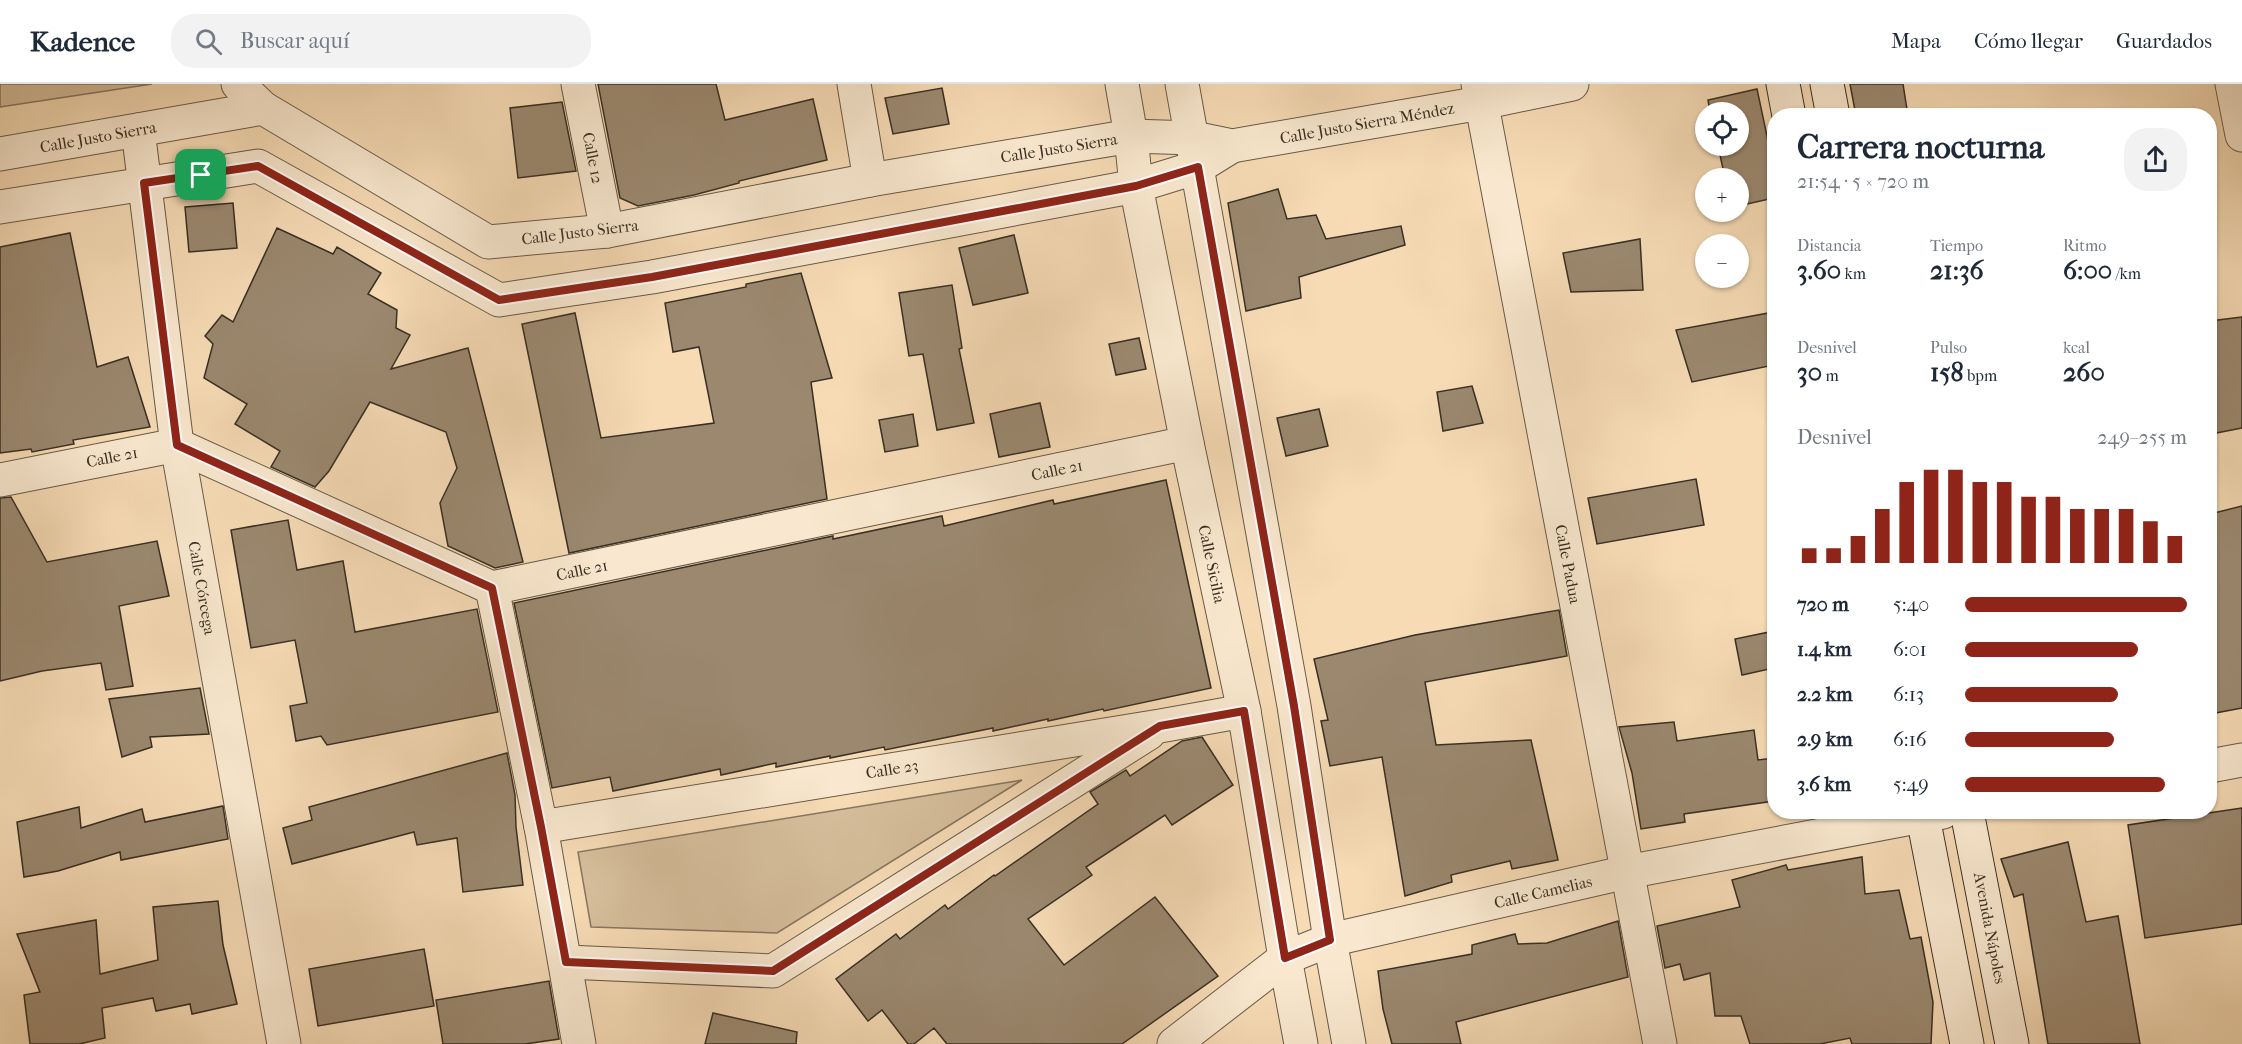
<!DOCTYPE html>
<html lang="es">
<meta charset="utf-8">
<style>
:root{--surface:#fff;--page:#f2f2f3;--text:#1f2937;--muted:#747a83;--line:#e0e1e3;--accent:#8f2418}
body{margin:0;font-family:"IM FELL French Canon",serif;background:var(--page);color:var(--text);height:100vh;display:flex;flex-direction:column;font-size:22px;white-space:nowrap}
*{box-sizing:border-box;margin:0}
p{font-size:20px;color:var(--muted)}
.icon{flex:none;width:33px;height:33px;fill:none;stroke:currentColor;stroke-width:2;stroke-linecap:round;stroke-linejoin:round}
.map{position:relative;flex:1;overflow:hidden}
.sheet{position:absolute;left:1767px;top:24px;width:450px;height:711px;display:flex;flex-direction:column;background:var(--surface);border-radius:24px;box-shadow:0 2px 4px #0004}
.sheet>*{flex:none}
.controls{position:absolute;left:1695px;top:18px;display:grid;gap:12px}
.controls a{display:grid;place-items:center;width:54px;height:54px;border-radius:50%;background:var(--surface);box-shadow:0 2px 4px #0004;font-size:30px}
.pin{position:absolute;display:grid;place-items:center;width:51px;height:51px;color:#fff;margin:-26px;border-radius:12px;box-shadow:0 3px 9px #0006}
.round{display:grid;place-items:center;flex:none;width:63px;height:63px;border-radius:24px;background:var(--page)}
.overview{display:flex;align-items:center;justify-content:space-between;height:102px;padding:0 30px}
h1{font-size:33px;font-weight:700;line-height:45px}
.metrics{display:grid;grid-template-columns:repeat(3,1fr);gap:9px;height:102px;padding:6px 30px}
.metrics div{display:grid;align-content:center}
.metrics b{font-size:26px;font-weight:700}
.metrics small{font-size:16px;font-weight:400}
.metrics p{font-size:16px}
.chart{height:168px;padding:12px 30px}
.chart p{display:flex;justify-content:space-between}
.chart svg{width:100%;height:108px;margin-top:6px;stroke:var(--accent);stroke-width:6}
ul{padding:0 30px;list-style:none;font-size:20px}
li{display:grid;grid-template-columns:96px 72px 1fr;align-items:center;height:45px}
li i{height:15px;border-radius:8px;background:var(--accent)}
header{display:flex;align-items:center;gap:36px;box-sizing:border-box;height:84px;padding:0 30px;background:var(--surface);border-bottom:2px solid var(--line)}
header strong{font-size:28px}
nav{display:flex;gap:33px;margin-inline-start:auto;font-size:21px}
.search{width:420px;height:54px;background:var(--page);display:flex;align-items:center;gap:15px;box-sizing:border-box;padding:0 21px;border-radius:24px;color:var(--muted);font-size:22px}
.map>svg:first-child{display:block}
.green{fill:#d6be9c;stroke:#877660;stroke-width:1.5}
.building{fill:#9b886f;stroke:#382f24;stroke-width:1.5}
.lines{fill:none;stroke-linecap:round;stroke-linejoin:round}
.street-casing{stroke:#685a48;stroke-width:35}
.secondary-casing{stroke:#382f24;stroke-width:35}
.street{stroke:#f9e8cf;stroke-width:33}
.secondary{stroke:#f9e8cf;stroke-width:33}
.route-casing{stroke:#fff;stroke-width:12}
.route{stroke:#8f2418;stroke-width:8}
.labels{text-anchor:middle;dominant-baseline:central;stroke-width:4.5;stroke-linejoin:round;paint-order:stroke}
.street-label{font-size:16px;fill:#382f24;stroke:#f9e8cf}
</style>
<header>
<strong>Kadence</strong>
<div class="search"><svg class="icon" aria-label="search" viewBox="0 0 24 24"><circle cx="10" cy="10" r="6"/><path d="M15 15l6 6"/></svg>Buscar aquí</div>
<nav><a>Mapa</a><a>Cómo llegar</a><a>Guardados</a></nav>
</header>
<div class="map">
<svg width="2242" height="960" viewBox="0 0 2242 960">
<rect width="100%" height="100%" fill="#f6dbb5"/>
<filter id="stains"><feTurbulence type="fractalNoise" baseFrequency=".00333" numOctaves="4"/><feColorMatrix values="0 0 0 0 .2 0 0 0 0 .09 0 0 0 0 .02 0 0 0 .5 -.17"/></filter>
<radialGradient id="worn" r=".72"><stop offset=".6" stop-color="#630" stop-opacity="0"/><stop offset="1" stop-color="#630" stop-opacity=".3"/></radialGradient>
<g class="green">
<polygon points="0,0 152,0 0,23"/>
<polygon points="1022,696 777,849 591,843 578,768"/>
</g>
<g class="building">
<polygon points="598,0 716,0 725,36 813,15 827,76 739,97 739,99 694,111 638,122 620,114"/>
<polygon points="1850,0 1903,0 1908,32 1856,32"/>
<polygon points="942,4 949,40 893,50 885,14"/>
<polygon points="1757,5 1774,85 1774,114 1738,122 1738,94 1725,94 1718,62 1738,62 1738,28 1710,28 1708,16"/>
<polygon points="562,18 576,87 518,94 510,24"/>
<polygon points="1278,105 1287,135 1316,131 1326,155 1401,142 1405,161 1299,193 1301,214 1246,227 1228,119"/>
<polygon points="233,119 237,164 189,168 185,123"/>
<polygon points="277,144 333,170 337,163 381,189 368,210 397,226 396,244 410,251 391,285 468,264 523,478 495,484 448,462 440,419 457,384 446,348 370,318 329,387 315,403 271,383 280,367 235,340 247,320 204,294 213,260 205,252 222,231 233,238"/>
<polygon points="70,149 97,283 128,273 150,343 73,356 74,360 32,368 31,365 0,369 0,163"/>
<polygon points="1014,151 1028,209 973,221 959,164"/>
<polygon points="1640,155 1643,206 1571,208 1563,169"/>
<polygon points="801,189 832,294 811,298 827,415 569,469 522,240 575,229 601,354 714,339 699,263 673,268 665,219 746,203 746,200"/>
<polygon points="952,201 962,264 959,265 974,339 937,346 923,270 909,272 899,209"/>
<polygon points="1774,228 1774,281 1692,298 1676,246"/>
<polygon points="2242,233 2242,344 2216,349 2210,320 2210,237"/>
<polygon points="1139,254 1146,285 1116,291 1109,260"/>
<polygon points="1472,302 1483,339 1443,347 1437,308"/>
<polygon points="1040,319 1050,363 999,373 990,330"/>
<polygon points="1319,325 1328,362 1286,372 1277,334"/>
<polygon points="913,330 918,362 885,368 879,336"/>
<polygon points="1696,395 1704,441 1597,460 1588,414"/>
<polygon points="1166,396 1211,604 1104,627 1103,625 1048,637 1048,635 993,647 993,644 885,666 884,663 830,674 830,672 776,683 776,679 721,691 720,685 613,707 610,693 552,704 514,519 833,452 833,455 942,432 944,442 1053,416 1054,420"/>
<polygon points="11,413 47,478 157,457 169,512 119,522 133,602 106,606 101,579 42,587 0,597 0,414"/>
<polygon points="2242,422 2242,624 2210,630 2210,430"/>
<polygon points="288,436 297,486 343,477 355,548 477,525 498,628 327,661 321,652 296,657 290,622 307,619 295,556 251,564 231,446"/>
<polygon points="1559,526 1567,572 1425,598 1436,661 1531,656 1558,776 1512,785 1510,777 1451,791 1452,798 1405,812 1382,673 1330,682 1321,637 1328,636 1314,575 1415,551"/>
<polygon points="1774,547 1774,584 1742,591 1735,555"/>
<polygon points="200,604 209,650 150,653 152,663 122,673 109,615"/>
<polygon points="1674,638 1677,657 1754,646 1758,676 1774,674 1774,717 1684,730 1685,738 1641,745 1632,689 1619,643"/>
<polygon points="1202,653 1233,701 1172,741 1165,731 1086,783 1092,791 1028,835 1064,881 1155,813 1218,892 1122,960 947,960 934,944 914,960 908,960 882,926 868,937 836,895 896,850 900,855 945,821 948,825 994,791 995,792 1098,720 1090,708 1126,686 1130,692 1182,657"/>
<polygon points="507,669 515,711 516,743 523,801 463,808 457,754 417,761 414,748 292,780 283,744 312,736 309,723"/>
<polygon points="223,722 228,755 121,776 120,768 58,787 24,793 17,738 79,723 81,744 142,725 145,738"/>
<polygon points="2242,724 2242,840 2145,854 2128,741"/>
<polygon points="2068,758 2086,838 2118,832 2140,960 2048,960 2023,810 2014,813 2001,775"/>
<polygon points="1862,773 1865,810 1899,806 1910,855 1921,853 1933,918 1931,960 1852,960 1850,954 1820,960 1750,960 1741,932 1715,932 1710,889 1684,896 1680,880 1665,884 1657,842 1740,823 1732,796 1786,781 1788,786"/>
<polygon points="218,817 223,861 237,920 192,930 190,920 156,927 153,914 102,924 105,954 79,960 30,960 24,911 40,908 17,850 96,836 100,890 158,876 153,823"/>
<polygon points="1618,837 1628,893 1456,938 1461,960 1392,960 1383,925 1378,887 1472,870 1472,861 1515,850 1518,860 1547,859"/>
<polygon points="424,865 434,922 318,942 309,885"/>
<polygon points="549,897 559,955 525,960 443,960 436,916"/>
<polygon points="713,929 797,948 796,960 705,960"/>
</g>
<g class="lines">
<g class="street-casing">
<g id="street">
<polyline points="238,0 263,24"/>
<polyline points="578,0 607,147"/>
<polyline points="854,0 870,96"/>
<polyline points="1122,0 1131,52 1136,102 1187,359 1244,627 1285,874 1301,960"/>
<polyline points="1182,0 1294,622 1330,856 1349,960"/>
<polyline points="1478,0 1660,960"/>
<polyline points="2232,0 2242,51"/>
<polyline points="138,46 177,361 284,960"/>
<polyline points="0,70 263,24 488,158 607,147 870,96 1131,52 1193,54 1232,62 1481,19 1572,0"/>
<polyline points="0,123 258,82 499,216 652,193 1136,102 1198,83 1232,62"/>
<polyline points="0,396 177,361 492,504 1187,359"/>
<polyline points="492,504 541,743 579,960"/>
<polyline points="2210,682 2242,676"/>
<polyline points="541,743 1160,642 1244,627"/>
<polyline points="566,878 773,887 1149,649"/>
<polyline points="1174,960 1285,874 1330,856 1627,788 1943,728"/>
</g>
</g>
<g class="secondary-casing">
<g id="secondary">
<polyline points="1783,0 1789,32"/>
<polyline points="1827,0 1833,32"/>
<polyline points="1922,728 1967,960"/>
<polyline points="1967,728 2012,960"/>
</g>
</g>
<use href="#street" class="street"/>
<use href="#secondary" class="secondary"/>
</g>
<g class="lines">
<g class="route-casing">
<polygon id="route" points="258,82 499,216 652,193 1136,102 1198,83 1294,622 1330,856 1285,874 1244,627 1160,642 773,887 566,878 541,743 492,504 177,361 144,99"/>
</g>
<use href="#route" class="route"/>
</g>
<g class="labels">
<g class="street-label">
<text transform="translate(1367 39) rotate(-10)">Calle Justo Sierra Méndez</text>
<text transform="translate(98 53) rotate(-10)">Calle Justo Sierra</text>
<text transform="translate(1059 64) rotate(-9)">Calle Justo Sierra</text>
<text transform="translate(593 74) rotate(79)">Calle 12</text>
<text transform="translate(580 148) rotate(-7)">Calle Justo Sierra</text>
<text transform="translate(112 373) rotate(-11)">Calle 21</text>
<text transform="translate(1057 386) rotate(-12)">Calle 21</text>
<text transform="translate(1212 480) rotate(78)">Calle Sicilia</text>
<text transform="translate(1568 480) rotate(79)">Calle Padua</text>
<text transform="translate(582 486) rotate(-12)">Calle 21</text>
<text transform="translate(202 504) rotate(80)">Calle Córcega</text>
<text transform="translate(892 685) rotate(-9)">Calle 23</text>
<text transform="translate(1543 808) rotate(-13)">Calle Camelias</text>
<text transform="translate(1990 844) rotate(79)">Avenida Nápoles</text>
</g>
</g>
<rect width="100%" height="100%" filter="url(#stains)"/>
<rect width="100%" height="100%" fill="url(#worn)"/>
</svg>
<div class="controls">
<a><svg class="icon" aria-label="locate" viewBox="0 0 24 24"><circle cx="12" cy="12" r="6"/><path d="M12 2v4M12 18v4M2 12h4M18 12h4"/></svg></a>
<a>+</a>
<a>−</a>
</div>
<div class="pin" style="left:201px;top:91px;background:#1e9e55"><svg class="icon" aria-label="arrive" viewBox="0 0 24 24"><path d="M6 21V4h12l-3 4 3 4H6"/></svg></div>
<section class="sheet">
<div class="overview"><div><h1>Carrera nocturna</h1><p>21:54 · 5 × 720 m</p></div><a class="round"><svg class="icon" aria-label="share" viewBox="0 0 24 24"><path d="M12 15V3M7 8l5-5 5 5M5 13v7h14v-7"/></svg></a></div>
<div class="metrics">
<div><p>Distancia</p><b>3.60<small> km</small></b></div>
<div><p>Tiempo</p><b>21:36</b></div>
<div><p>Ritmo</p><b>6:00<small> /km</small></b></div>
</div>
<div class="metrics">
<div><p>Desnivel</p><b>30<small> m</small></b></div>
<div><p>Pulso</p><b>158<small> bpm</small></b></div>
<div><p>kcal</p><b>260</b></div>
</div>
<div class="chart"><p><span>Desnivel</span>249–255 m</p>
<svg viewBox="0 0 160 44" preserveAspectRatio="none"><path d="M5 44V38M15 44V38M25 44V33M35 44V22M45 44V11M55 44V6M65 44V6M75 44V11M85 44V11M95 44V17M105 44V17M115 44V22M125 44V22M135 44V22M145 44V27M155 44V33"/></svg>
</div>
<ul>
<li><b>720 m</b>5:40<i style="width:100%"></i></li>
<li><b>1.4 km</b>6:01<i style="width:78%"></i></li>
<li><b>2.2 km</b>6:13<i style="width:69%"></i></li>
<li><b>2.9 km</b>6:16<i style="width:67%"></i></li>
<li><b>3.6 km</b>5:49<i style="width:90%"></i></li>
</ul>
</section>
</div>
